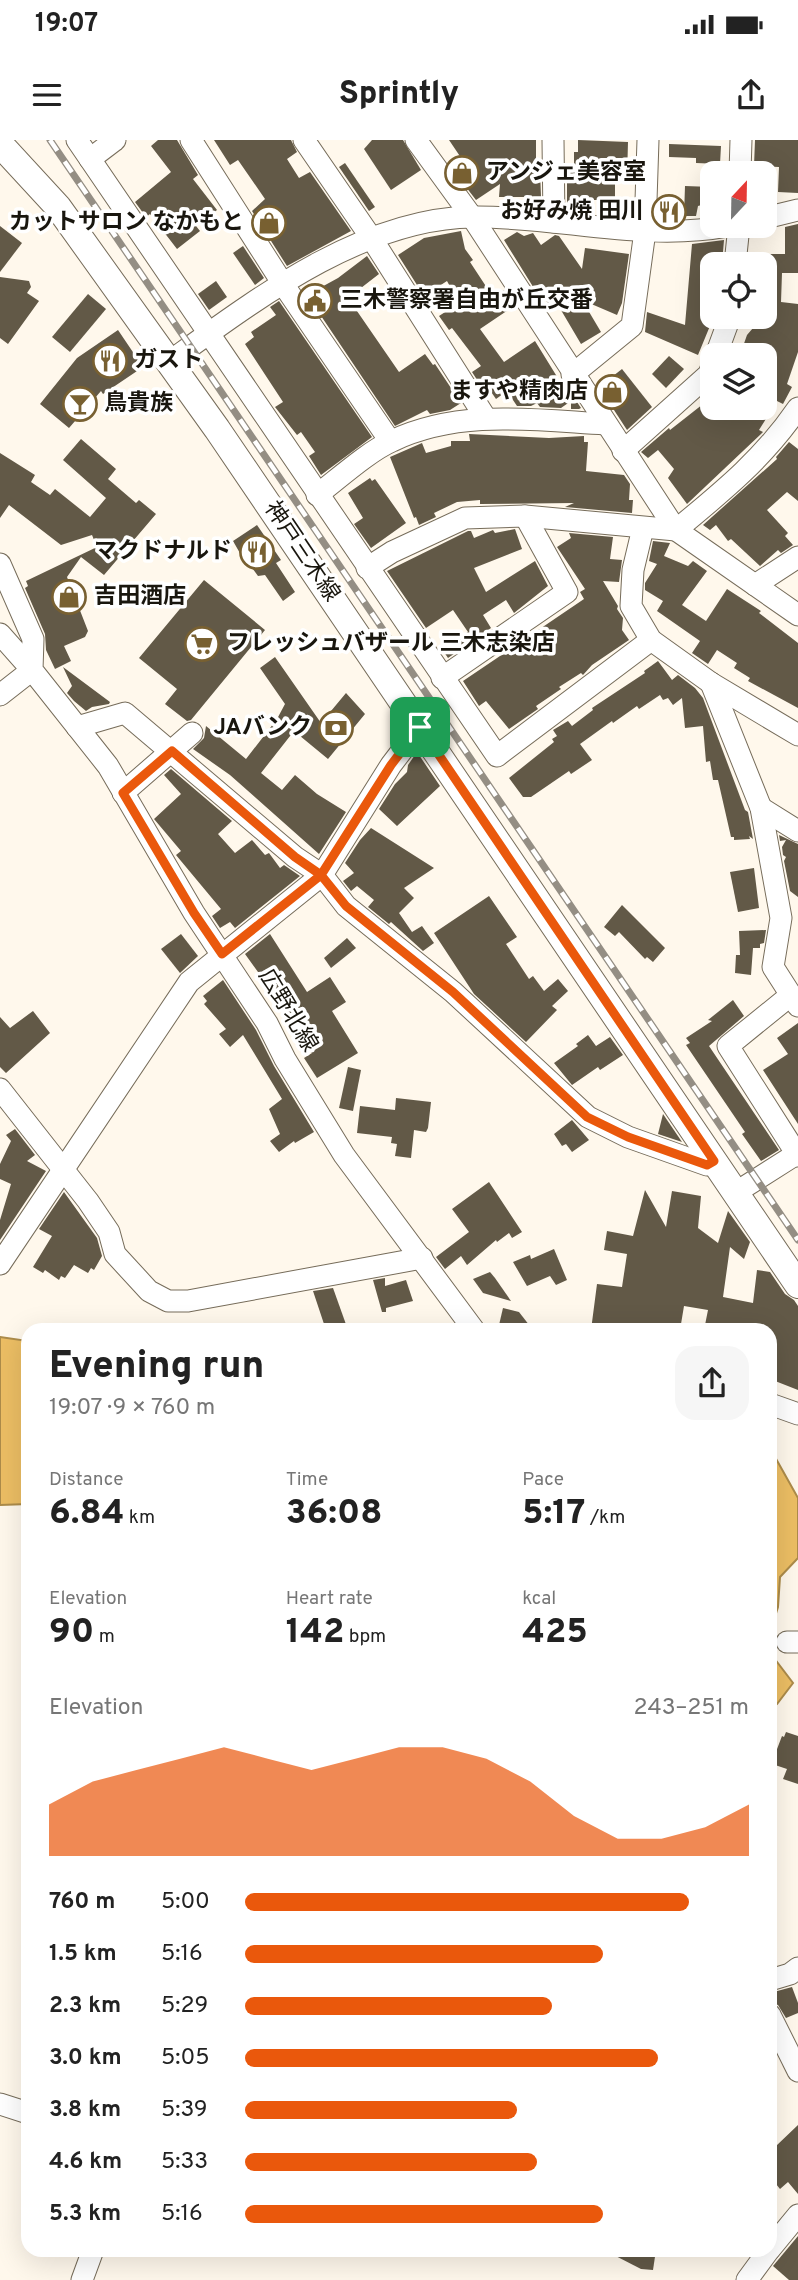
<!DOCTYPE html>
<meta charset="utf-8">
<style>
:root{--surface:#fff;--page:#f6f6f6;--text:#222;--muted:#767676;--accent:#ea580c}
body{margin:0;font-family:Overpass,"Noto Sans JP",sans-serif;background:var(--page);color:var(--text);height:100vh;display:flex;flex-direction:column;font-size:26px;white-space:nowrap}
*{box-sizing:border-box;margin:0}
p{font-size:23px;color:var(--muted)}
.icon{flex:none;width:38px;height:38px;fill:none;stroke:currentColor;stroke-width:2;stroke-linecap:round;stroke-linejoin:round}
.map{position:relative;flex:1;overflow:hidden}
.sheet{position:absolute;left:21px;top:1183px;width:756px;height:934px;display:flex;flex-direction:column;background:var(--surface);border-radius:21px;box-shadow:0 7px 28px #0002}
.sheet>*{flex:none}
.needle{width:46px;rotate:22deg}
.buttons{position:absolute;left:700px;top:21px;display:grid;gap:14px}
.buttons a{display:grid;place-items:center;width:77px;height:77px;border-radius:14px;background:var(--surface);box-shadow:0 7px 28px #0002;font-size:35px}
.pin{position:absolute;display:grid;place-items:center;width:60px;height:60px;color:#fff;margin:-30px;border-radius:14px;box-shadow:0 4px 10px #0006}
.round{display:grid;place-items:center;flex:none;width:74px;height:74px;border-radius:21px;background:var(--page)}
.headline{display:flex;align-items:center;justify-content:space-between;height:119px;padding:0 28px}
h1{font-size:38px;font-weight:800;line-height:52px}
.metrics{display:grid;grid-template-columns:repeat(3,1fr);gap:10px;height:119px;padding:7px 28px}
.metrics div{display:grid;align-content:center}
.metrics b{font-size:35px;font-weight:800}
.metrics small{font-size:19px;font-weight:400}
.metrics p{font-size:19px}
.chart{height:196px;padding:14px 28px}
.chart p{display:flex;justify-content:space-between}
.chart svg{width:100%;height:126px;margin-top:7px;fill:var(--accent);opacity:.7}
ul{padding:0 28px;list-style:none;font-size:23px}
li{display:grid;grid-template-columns:112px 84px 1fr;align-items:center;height:52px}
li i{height:18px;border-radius:9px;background:var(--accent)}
.status{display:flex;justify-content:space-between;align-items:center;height:49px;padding:0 35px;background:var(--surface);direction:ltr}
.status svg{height:19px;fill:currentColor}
header{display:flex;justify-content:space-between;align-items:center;height:91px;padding:0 28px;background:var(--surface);font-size:32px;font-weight:800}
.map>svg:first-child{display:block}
.water{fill:#ecbe64;stroke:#ad8c4a;stroke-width:2}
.building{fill:#625947}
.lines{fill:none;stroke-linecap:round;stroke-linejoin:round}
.minor-casing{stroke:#766c5a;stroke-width:23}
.major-casing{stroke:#766c5a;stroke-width:28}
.minor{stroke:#fff;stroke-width:21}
.major{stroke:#fff;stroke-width:26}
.rail-casing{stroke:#948e84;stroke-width:7}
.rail{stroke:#fff;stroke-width:4.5;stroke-dasharray:13;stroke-linecap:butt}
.route-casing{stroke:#fff;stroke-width:14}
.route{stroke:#ea580c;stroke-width:9}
.labels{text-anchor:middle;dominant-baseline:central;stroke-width:7;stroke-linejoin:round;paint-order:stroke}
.poi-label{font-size:23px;font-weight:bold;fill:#19160e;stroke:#fff;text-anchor:start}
.street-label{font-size:23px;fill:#19160e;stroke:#fff}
</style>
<div class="status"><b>19:07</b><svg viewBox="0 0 49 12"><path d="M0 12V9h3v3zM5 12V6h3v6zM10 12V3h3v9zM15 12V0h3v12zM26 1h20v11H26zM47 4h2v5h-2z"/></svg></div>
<header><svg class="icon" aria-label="menu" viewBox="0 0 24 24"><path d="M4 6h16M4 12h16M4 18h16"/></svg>Sprintly<svg class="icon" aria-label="share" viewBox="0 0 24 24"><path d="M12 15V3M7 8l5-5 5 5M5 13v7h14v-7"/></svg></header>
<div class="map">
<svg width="798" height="2140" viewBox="0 0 798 2140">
<rect width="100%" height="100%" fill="#fff8ec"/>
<g class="water">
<polygon points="0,1197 28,1201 28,1364 0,1365"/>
<polygon points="770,1308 798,1358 798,1418 780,1437 778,1467 772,1486 771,1514 793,1543 777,1564 770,1569"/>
</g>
<g class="building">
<polygon points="158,0 177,0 198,35 193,39 217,70 196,86 200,91 177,109 150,74 146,77 135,62 171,32 151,6"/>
<polygon points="214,0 291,0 297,12 287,19 299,38 310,32 351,91 287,126 252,71 265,59 238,20 230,25"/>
<polygon points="372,0 403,0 421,30 391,50 364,9"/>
<polygon points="449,0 536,0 536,30 540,30 541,57 499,57 500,44 476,60 466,47 476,40"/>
<polygon points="578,0 628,2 627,38 615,38 615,60 586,60 586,66 567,66 567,31 574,31 574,12 578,12"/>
<polygon points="755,0 798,0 798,53 778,52 779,27 754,26"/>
<polygon points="669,4 721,6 720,24 696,23 696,18 669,17"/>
<polygon points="345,23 375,67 369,71 339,27"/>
<polygon points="685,46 712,47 712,62 698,66 696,76 684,76"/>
<polygon points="798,84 798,133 782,133 781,162 798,164 798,212 787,244 792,247 783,264 777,261 759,290 763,292 761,294 687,364 668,338 674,329 658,310 648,318 641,312 669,288 670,290 712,257 712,268 765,268 765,215 740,215 747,195 759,181 765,182 765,114 785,114 785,87"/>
<polygon points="0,86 22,103 0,132"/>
<polygon points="461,91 465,109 473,120 470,122 493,157 504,150 514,166 480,189 504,222 535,201 564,248 567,247 581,268 579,269 571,269 571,261 561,268 540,267 537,263 531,266 517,266 507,251 496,259 485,243 481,246 472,232 481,226 452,188 449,190 439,176 459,163 447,141 424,156 398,115 424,98"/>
<polygon points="517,92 524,96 533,93 541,105 555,95 559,96 582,129 585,108 629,114 622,163 617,175 582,160 601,192 581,204 558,165 552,169 543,156 540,158 504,100"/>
<polygon points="724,100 722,124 712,124 712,181 698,215 645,192 647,172 685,185 692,104"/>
<polygon points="243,106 264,138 255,145 233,113"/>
<polygon points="367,116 379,134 348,158 399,232 425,214 433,225 435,224 461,263 450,270 430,274 427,270 395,286 307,155 338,138"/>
<polygon points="0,137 29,141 31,147 27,153 39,161 8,204 0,198"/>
<polygon points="216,141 227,157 209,170 198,154"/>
<polygon points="88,154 106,169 70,212 52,197"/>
<polygon points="279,161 372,297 321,335 309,316 315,312 301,292 297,295 275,267 283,262 245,204 254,197 251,192 276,175 270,167"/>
<polygon points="118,190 143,227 103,254 101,251 69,288 40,264 77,218"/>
<polygon points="669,216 684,229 666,248 652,234"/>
<polygon points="622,229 652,267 627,290 599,247"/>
<polygon points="469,294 549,298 584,296 584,302 588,302 586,331 624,335 630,344 629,360 633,360 632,373 565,367 574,363 480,364 480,360 457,362 434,373 436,377 419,385 416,377 414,378 390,317 422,303 426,313 451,306 451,301 470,301"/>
<polygon points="81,299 116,329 108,339 136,363 139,360 156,374 104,435 81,417 67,437 88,491 85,497 64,506 71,521 55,529 46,510 45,494 25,448 28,446 26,441 97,407 92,395 61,405 9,365 0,378 0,313 35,335 31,342 50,355 55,349 90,377 106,358 63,320"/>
<polygon points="789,302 798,309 798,361 787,352 767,370 788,393 785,396 793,405 781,413 778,410 760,426 731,399 728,401 716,385 710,390 703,385 777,319 776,317"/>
<polygon points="370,338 372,341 375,339 406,383 371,408 354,384 363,378 348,353"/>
<polygon points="257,385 281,420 276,423 295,452 283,461 265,435 258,436 247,421 245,422 233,401"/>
<polygon points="515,389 522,409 474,428 486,452 535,421 548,446 514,473 506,460 483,475 491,488 448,518 442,509 468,492 453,470 426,488 387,431 468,391 471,391 474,398 493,390 495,393"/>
<polygon points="569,393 613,397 610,419 622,420 619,442 603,441 618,466 617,469 623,478 622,490 629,500 592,525 583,535 581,533 559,547 561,549 536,566 538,569 509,589 486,561 479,566 463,541 584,459 580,452 585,449 557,407 571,398"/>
<polygon points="653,401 670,403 664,416 688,426 693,421 707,431 682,465 706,481 727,449 761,471 759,473 798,503 798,568 748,541 750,538 734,528 737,523 717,510 708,524 692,513 700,501 657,471 663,461 645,450 645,443 657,424 649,421"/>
<polygon points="204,440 265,490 191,580 187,581 165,564 177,549 139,518"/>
<polygon points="275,517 321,583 346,553 365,574 328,619 294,591 261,633 282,650 295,635 317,654 346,672 319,714 230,635 193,609 204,598 206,586 246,619 277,579 285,564 260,528"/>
<polygon points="658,521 672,540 678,535 695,548 703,558 745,670 748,672 753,699 749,696 750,699 734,700 734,697 731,697 718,640 713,640 710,621 706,622 703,586 685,588 682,558 673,565 668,558 663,560 660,555 639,569 637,566 613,583 612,581 580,604 592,620 571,634 569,631 531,657 523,657 509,638 554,602 552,599 557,596 553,590 568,581 572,586 593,570 592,568 645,533 644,531"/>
<polygon points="63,527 110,562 109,564 92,567 86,571 74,561 67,553 72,546"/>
<polygon points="417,612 440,646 397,686 379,669 395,644 407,632 408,625"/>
<polygon points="171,629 232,681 218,694 235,713 252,700 265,715 269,713 280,728 284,725 300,736 235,788 230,782 220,788 212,776 221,769 176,715 181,711 154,679 181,654 164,635"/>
<polygon points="371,688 434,728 404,748 414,758 399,773 412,792 422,786 434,803 423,811 391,782 389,784 368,767 374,760 357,746 351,751 343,741 354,733 345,723 360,700"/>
<polygon points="779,695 798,704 798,757 790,751 784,721 786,717 783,715 782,707 786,700 780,701"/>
<polygon points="754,728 759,768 738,772 730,732"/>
<polygon points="489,756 517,797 506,804 529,839 533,836 544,851 558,839 568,851 552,866 557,870 526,902 474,854 434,793"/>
<polygon points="622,765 665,808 653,822 647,817 645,819 619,792 615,796 604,787"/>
<polygon points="766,790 764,803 760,804 760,808 753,808 751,835 735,833 736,815 740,815 739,791"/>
<polygon points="181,794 198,816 180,833 161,809"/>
<polygon points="270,794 307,852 330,837 346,862 332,871 358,913 317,938 304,918 312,913 298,894 301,891 245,814"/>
<polygon points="347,798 356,808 331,828 324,818"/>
<polygon points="223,840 256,890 274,926 314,992 295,1003 294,1001 279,1012 270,1001 280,994 269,969 282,959 243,895 230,907 219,894 226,889 204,864 207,861 203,856"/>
<polygon points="733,860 744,876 709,906 779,1010 761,1021 742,994 745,992 686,905 690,903 686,898 712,881 708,880"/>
<polygon points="33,871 50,893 6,933 0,927 0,877 10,888"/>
<polygon points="798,883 798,984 763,930 788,914 777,898"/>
<polygon points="588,895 596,906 610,897 623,915 600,930 598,927 572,945 554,923 578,906 576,904"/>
<polygon points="348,927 361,930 353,971 339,968"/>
<polygon points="396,958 431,962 428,988 426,992 414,990 411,1018 395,1016 397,1004 391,1003 392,997 357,993 360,966 395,970"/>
<polygon points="663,974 682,1002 658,994"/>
<polygon points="572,980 589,1000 572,1012 566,1004 562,1006 554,994"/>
<polygon points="15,989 35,1015 27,1021 46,1031 0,1100 0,1080 11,1044 0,1039 0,1024 11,1001 6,995"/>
<polygon points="489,1042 522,1092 512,1098 509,1093 497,1102 496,1100 467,1125 461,1116 445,1129 436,1117 469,1092 452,1069"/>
<polygon points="645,1050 666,1087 672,1051 701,1056 698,1088 718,1103 728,1071 750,1102 744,1119 730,1107 723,1157 753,1163 757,1130 770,1132 785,1154 794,1160 798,1166 798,1250 770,1239 770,1190 704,1190 708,1170 684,1166 680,1190 591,1190 597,1144 622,1147 627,1114 604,1110 607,1091 633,1096"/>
<polygon points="64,1052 97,1098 102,1116 94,1130 91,1128 88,1133 74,1125 65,1138 61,1136 59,1140 45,1130 43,1133 33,1127 52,1096 39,1089"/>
<polygon points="554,1109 567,1140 556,1145 550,1136 527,1146 513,1122 530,1115 531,1119"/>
<polygon points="490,1132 495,1138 511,1161 483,1153 473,1139"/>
<polygon points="385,1138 385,1146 406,1140 413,1161 386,1168 386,1172 382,1172 373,1140"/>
<polygon points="333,1148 348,1190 326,1190 313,1151"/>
<polygon points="503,1168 519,1172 533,1190 499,1185"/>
<polygon points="786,1592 798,1596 798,1644 783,1639 787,1629 775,1625 777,1618 774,1617 782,1596 784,1597"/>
<polygon points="792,1847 798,1863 798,1873 786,1878 778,1865 770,1862 770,1853"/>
<polygon points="798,1985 798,2054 788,2042 780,2049 776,2044 770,2049 770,1999 776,2006"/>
<polygon points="798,2096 798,2140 789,2140 773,2126"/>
<polygon points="604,2110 656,2110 653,2130 641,2129"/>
</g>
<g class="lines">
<g class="minor-casing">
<g id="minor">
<polyline points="77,0 497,616 651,500"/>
<polyline points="191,0 283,144 390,301"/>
<polyline points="304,0 372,99 485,277"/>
<polyline points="416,0 472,77 676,390 798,475"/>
<polyline points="553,0 554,82"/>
<polyline points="90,19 115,0"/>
<polyline points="740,33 741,0"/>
<polyline points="765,78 798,70"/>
<polyline points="735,124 739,86"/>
<polyline points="716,215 730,177"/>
<path d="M 169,222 C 255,160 362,78 473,77 C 558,76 643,102 728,86"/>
<polyline points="572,235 632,186 645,91 648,0"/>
<polyline points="623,311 709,234 712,226"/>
<path d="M 317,355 C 338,339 369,311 392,301 C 459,269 533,280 605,284"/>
<polyline points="643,388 633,430 631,466 651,500 711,543 798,595"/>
<polyline points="0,424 33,499 32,530 108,626 194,773 267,883 285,919 344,1015 474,1190"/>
<path d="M 367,428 L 392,412 L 465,378 L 525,376 L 676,390 C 722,352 764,318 798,268"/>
<polyline points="755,445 798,417"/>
<polyline points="0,494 32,530 0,555"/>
<polyline points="442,538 567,452 525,376"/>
<polyline points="711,543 761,668 781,778 773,827 798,866"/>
<polyline points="77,587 125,573 295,717 322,735 346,766 453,852 588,977 628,997 707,1025 714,1021"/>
<polyline points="123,653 192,593"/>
<polyline points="761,668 798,691"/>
<polyline points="791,855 728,906 798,1016"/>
<polyline points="0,949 88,1061 109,1092 115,1114 149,1151 168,1161 188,1161 422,1118"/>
<polyline points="735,1053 798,1013"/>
<polyline points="0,1124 189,842 322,735 391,625 420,587"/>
<polyline points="770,1264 798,1274"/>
<polyline points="787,1502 798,1502"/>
<polyline points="770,1840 790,1834 798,1828"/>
<polyline points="770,1875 798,1931"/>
<polyline points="0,1964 28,1973"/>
<polyline points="770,2109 798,2075"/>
<polyline points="82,2140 93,2110"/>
<polyline points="747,2140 769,2110"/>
</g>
</g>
<g class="major-casing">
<polyline id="major" points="0,4 58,67 217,289 798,1145"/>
</g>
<use href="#minor" class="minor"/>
<use href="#major" class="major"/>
<g class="rail-casing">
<polyline id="rail" points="50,0 798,1100"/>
</g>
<use href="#rail" class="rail"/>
</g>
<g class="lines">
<g class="route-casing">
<polyline id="route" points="420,587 391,625 321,735 222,814 194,773 123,653 172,611 295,717 321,735 346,766 453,852 587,977 628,997 707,1025 714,1021 420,587"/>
</g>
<use href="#route" class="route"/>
</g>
<defs>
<g id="shop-ring" transform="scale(1.75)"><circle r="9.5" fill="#fff" stroke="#786031" stroke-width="1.5"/><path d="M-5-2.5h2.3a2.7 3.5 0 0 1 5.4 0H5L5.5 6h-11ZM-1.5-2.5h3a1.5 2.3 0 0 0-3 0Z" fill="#786031"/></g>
<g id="restaurant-ring" transform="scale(1.75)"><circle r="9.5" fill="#fff" stroke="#786031" stroke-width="1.5"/><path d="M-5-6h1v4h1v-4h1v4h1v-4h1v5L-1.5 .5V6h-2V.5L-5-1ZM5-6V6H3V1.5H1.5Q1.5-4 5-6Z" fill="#786031"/></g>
<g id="civic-ring" transform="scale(1.75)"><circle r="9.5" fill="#fff" stroke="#786031" stroke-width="1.5"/><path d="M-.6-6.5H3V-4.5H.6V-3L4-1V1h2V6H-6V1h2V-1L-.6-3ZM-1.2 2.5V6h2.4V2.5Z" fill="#786031"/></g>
<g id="bar-ring" transform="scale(1.75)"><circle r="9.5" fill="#fff" stroke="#786031" stroke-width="1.5"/><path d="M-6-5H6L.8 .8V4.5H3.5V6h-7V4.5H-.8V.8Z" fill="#786031"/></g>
<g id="supermarket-ring" transform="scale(1.75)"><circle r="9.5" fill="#fff" stroke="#786031" stroke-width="1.5"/><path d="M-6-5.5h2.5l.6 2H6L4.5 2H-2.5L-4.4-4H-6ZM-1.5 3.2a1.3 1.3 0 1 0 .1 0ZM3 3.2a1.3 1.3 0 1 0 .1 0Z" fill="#786031"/></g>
<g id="bank-ring" transform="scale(1.75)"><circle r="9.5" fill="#fff" stroke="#786031" stroke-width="1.5"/><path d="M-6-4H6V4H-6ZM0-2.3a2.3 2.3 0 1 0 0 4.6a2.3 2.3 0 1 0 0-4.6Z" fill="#786031"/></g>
</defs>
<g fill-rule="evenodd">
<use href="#shop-ring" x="462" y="33"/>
<use href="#restaurant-ring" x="669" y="72"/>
<use href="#shop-ring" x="269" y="83"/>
<use href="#civic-ring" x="315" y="161"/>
<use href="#restaurant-ring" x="110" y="221"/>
<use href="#shop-ring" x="612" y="252"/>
<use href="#bar-ring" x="80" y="264"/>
<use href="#restaurant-ring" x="257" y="412"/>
<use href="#shop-ring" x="69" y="457"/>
<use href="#supermarket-ring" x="202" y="504"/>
<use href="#bank-ring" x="336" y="588"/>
</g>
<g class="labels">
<g class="poi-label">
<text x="486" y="33">アンジェ美容室</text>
<text x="644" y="72" text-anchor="end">お好み焼 田川</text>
<text x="244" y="83" text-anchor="end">カットサロン なかもと</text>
<text x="340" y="161">三木警察署自由が丘交番</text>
<text x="134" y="221">ガスト</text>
<text x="588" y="252" text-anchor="end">ますや精肉店</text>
<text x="104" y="264">鳥貴族</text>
<text x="232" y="412" text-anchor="end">マクドナルド</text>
<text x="94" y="457">吉田酒店</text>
<text x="227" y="504">フレッシュバザール 三木志染店</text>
<text x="312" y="588" text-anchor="end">JAバンク</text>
</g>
<g class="street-label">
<text transform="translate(301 412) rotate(56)">神戸三木線</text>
<text transform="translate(287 871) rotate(59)">広野北線</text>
</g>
</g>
</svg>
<div class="buttons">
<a><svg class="needle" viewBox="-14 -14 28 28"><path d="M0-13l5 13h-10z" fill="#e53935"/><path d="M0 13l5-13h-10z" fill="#767676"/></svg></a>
<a><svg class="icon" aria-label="locate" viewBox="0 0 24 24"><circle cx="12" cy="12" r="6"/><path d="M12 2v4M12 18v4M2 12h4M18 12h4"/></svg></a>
<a><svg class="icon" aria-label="layers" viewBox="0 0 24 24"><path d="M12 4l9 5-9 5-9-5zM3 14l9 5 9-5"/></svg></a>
</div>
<div class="pin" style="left:420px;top:587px;background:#1e9e55"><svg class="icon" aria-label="arrive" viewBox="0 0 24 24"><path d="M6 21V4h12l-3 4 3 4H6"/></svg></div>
<section class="sheet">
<div class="headline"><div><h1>Evening run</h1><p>19:07 · 9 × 760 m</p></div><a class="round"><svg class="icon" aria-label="share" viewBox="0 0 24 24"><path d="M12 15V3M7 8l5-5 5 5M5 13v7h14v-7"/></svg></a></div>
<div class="metrics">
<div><p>Distance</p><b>6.84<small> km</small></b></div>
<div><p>Time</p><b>36:08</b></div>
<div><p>Pace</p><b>5:17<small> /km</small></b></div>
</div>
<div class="metrics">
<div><p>Elevation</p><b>90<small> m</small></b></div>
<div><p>Heart rate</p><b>142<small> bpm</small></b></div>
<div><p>kcal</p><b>425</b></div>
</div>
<div class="chart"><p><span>Elevation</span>243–251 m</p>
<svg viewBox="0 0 160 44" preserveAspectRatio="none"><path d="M0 44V26L10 18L20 14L30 10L40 6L50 10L60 14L70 10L80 6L90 6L100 10L110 18L120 30L130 38L140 38L150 34L160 26V44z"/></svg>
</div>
<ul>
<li><b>760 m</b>5:00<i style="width:88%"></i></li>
<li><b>1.5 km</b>5:16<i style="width:71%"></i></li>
<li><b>2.3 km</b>5:29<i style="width:61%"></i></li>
<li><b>3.0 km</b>5:05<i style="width:82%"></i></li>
<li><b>3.8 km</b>5:39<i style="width:54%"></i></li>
<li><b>4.6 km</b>5:33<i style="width:58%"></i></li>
<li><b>5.3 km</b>5:16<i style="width:71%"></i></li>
</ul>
</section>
</div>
